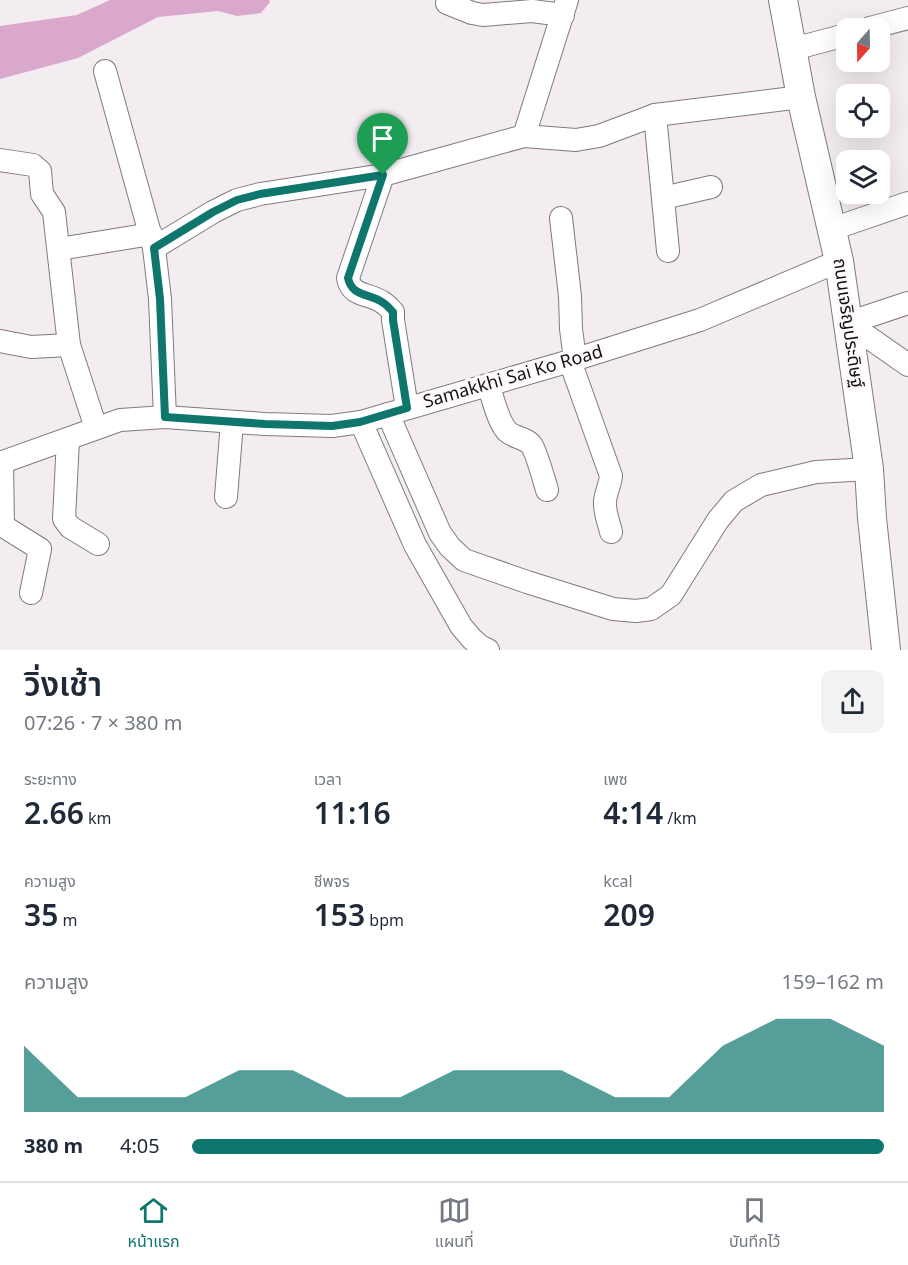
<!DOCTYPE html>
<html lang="th">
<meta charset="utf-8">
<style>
:root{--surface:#fff;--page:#f2f2f3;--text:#1f2937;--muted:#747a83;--line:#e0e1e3;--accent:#0f766e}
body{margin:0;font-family:Georgia,"Noto Sans Thai",serif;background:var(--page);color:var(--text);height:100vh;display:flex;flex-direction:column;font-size:22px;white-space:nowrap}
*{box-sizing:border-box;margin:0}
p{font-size:20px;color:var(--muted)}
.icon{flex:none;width:33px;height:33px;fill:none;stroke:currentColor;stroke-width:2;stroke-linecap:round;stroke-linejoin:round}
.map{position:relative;height:650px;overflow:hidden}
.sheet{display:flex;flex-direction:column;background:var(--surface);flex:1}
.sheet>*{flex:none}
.needle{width:39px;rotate:200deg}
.controls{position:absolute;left:836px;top:18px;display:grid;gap:12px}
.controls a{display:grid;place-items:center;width:54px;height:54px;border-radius:12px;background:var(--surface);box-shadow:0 6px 24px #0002;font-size:30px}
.pin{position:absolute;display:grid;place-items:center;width:51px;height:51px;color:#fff;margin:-62px -26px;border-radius:50% 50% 50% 0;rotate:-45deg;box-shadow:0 0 6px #0007}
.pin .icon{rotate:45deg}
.round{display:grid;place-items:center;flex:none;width:63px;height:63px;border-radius:12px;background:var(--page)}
.headline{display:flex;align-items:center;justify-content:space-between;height:102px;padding:0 24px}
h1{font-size:33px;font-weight:600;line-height:45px}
.stats{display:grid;grid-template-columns:repeat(3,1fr);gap:9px;height:102px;padding:6px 24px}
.stats div{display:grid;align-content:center}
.stats b{font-size:30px;font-weight:600}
.stats small{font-size:16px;font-weight:400}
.stats p{font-size:16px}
.chart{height:168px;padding:12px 24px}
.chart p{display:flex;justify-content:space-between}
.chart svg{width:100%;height:108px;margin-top:6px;fill:var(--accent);opacity:.7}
ul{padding:0 24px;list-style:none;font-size:20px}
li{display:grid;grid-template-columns:96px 72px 1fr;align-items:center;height:45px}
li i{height:15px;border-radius:8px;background:var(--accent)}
.dock{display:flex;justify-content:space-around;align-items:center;height:84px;border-top:2px solid var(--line);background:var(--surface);font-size:16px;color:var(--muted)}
.dock a{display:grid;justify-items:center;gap:3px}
.dock .selected{color:var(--accent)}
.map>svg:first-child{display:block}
.forest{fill:#daa7cd}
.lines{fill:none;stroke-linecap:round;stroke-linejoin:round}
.minor-casing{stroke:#807a7e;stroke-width:24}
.major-casing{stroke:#807a7e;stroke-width:30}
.minor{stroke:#fff;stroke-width:22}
.major{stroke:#fff;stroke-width:28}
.route-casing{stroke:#fff;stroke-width:12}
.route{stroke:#0f766e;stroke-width:8}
.labels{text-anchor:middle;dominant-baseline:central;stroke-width:6;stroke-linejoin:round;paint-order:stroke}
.street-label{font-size:18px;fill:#141214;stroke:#fff9fd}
</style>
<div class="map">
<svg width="908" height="650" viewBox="0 0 908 650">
<rect width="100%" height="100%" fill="#f3ecf1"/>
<polygon class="forest" points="110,0 269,0 270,2 261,13 237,16 218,11 158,17 78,58 0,79 0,26 77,15"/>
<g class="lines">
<g class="minor-casing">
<g id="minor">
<polyline points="447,3 472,13 483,15 532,11 563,15"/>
<polyline points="870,28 908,18"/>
<polyline points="793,49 846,35"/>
<polyline points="105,71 154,248 160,299 165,417"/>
<polyline points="655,115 668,251"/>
<polyline points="524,136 567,0"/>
<polyline points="0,160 33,165 40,171 42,194 54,212 69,345"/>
<path d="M 383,175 L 348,278 C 351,297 369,293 382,302 C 386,304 390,309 393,312 L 393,320 L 407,408"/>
<polyline points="663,198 711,187"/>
<polyline points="561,218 570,296 571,329 575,359"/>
<polyline points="832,229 908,203"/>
<polyline points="154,248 213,212 237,200 260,194 383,175 524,136 576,140 599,136 655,115 801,97"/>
<polyline points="59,249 151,234"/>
<polyline points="848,323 908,365"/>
<polyline points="848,323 908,303"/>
<polyline points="0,341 31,347 69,345 96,428"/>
<path d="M 570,361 L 611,476 C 610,485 606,492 605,501 C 604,511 609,523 611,532"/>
<path d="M 488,385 C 493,397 498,423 508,432 C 515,438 527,438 532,446 C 537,454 544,480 547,490"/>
<polyline points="388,414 440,533 450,547 464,560 527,582 613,609 636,611 651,609 671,595 718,520 734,501 761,485 816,472 869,469"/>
<polyline points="361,422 415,545 461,626 472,639 480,646 488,650"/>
<polyline points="68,439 64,519 70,527 98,544"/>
<polyline points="2,462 3,526 40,549 31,593"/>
<polyline points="0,463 120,420 165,417 265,424 332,426 361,422 570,361 700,320 839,261"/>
<polyline points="226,497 232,422"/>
</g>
</g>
<g class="major-casing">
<polyline id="major" points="783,0 801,97 839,261 869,469 872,518 886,650"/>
</g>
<use href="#minor" class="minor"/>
<use href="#major" class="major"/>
</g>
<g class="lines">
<g class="route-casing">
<path id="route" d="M 383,175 L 348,278 C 352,297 369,293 382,302 C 386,304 390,309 393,312 L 393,320 L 407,408 L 360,422 L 332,426 L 265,424 L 165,417 L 160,299 L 154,248 L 213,212 L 237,200 L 260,194 Z"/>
</g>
<use href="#route" class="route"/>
</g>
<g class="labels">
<g class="street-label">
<text transform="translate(848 323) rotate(82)">ถนนเจริญประดิษฐ์</text>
<text transform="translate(513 377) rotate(-16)">Samakkhi Sai Ko Road</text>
</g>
</g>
</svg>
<div class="controls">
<a><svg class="needle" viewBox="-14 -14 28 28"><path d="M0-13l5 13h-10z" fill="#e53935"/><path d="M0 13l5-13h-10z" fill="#747a83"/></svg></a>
<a><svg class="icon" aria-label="locate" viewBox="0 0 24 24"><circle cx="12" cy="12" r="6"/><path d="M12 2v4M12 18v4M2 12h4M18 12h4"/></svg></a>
<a><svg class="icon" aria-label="layers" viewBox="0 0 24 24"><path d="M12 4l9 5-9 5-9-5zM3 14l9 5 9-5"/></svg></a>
</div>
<div class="pin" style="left:383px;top:175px;background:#1e9e55"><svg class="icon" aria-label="arrive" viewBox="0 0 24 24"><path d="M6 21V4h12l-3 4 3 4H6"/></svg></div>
</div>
<section class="sheet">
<div class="headline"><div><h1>วิ่งเช้า</h1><p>07:26 · 7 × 380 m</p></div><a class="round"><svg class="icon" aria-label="share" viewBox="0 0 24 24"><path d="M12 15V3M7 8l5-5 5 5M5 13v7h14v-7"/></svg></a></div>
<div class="stats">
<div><p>ระยะทาง</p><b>2.66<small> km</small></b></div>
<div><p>เวลา</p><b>11:16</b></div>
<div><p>เพซ</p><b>4:14<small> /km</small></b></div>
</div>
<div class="stats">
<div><p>ความสูง</p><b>35<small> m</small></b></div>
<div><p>ชีพจร</p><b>153<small> bpm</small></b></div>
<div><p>kcal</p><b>209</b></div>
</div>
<div class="chart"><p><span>ความสูง</span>159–162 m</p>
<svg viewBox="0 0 160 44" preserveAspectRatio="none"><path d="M0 44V17L10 38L20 38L30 38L40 27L50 27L60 38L70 38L80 27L90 27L100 27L110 38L120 38L130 17L140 6L150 6L160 17V44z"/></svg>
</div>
<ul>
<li><b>380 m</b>4:05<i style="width:100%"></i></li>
</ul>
</section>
<nav class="dock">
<a class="selected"><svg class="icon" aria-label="home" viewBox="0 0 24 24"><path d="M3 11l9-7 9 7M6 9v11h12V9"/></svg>หน้าแรก</a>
<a><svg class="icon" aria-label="map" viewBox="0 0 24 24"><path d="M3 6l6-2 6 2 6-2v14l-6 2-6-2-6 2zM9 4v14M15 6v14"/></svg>แผนที่</a>
<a><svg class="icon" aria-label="saved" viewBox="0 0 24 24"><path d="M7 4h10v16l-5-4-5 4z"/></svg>บันทึกไว้</a>
</nav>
